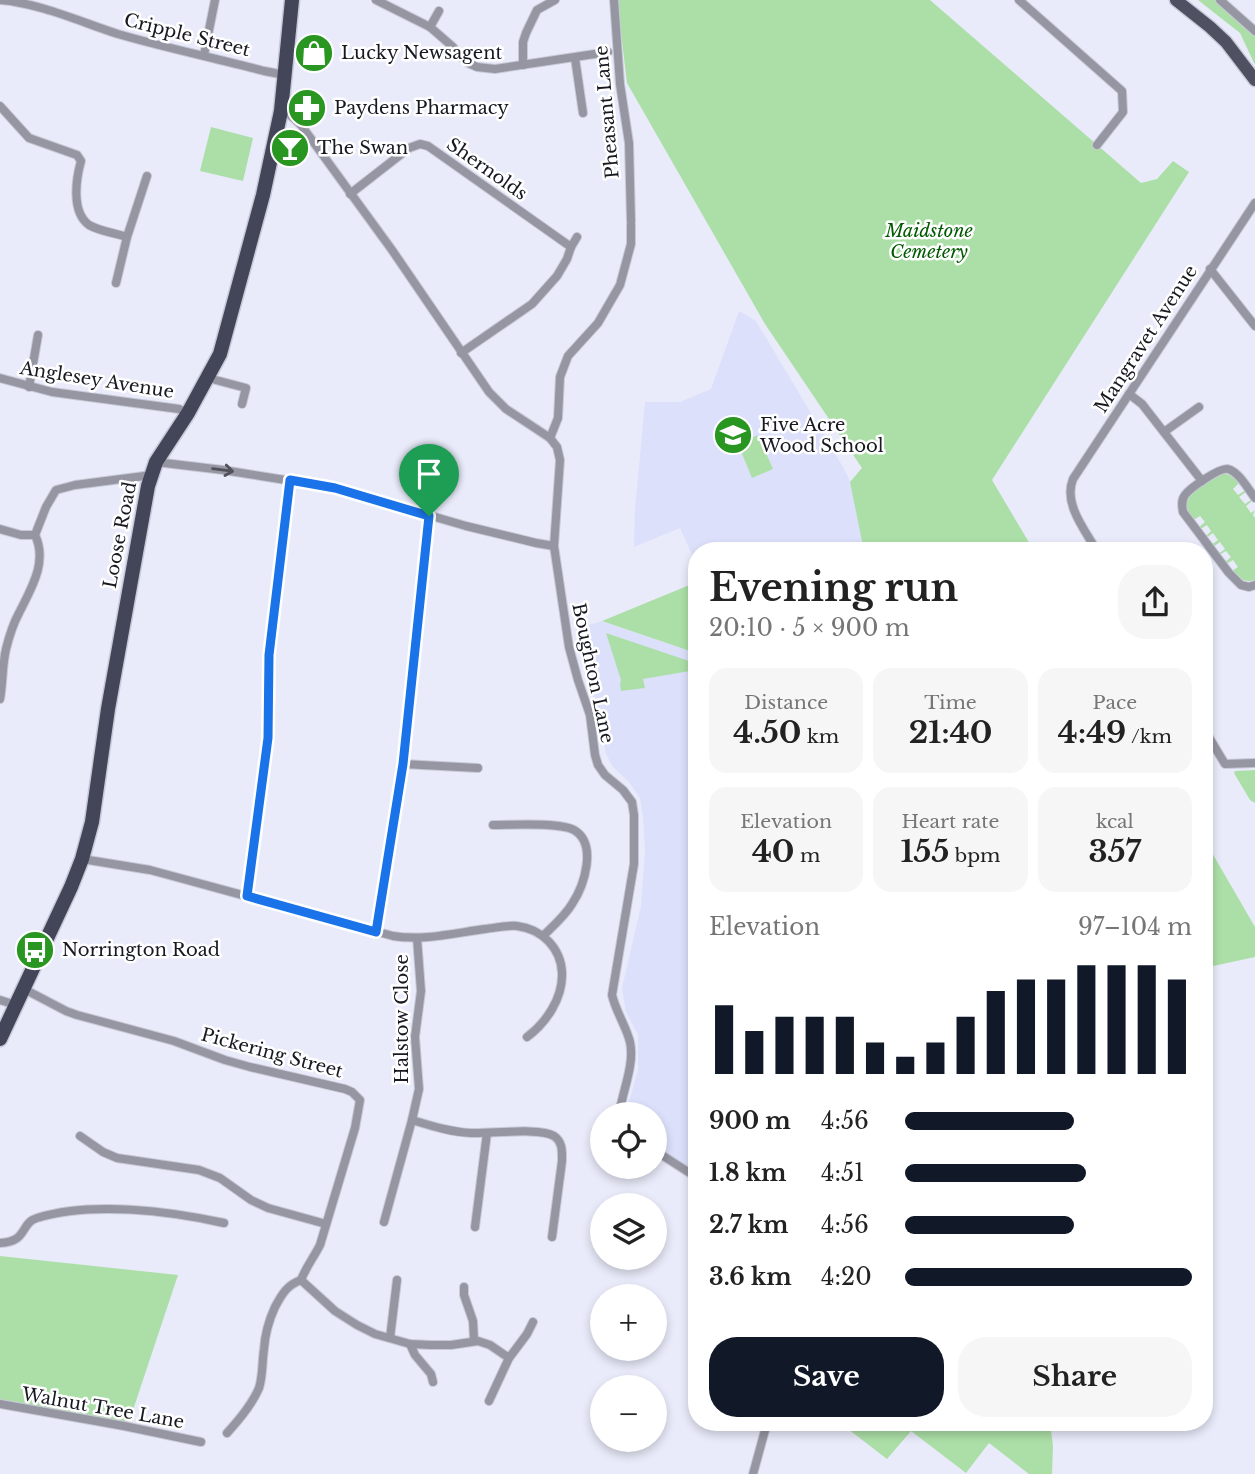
<!DOCTYPE html>
<meta charset="utf-8">
<style>
:root{--surface:#fff;--page:#f6f6f6;--text:#222;--muted:#767676;--accent:#111827}
body{margin:0;font-family:"Libre Baskerville",serif;background:var(--page);color:var(--text);height:100vh;display:flex;flex-direction:column;font-size:26px;white-space:nowrap}
*{box-sizing:border-box;margin:0}
p{font-size:23px;color:var(--muted)}
.icon{flex:none;width:38px;height:38px;fill:none;stroke:currentColor;stroke-width:2;stroke-linecap:round;stroke-linejoin:round}
.map{position:relative;flex:1;overflow:hidden}
.details{position:absolute;left:688px;top:542px;width:525px;height:889px;display:flex;flex-direction:column;background:var(--surface);border-radius:28px;box-shadow:0 4px 10px #0003}
.details>*{flex:none}
.fabs{position:absolute;left:590px;top:1102px;display:grid;gap:14px}
.fabs a{display:grid;place-items:center;width:77px;height:77px;border-radius:50%;background:var(--surface);box-shadow:0 4px 10px #0003;font-size:35px}
.pin{position:absolute;display:grid;place-items:center;width:60px;height:60px;color:#fff;margin:-72px -30px;border-radius:50% 50% 50% 0;rotate:-45deg;box-shadow:0 0 7px #0007}
.pin .icon{rotate:45deg}
.round{display:grid;place-items:center;flex:none;width:74px;height:74px;border-radius:28px;background:var(--page)}
.overview{display:flex;align-items:center;justify-content:space-between;height:119px;padding:0 21px}
h1{font-size:38px;font-weight:700;line-height:52px}
.stats{display:grid;grid-template-columns:repeat(3,1fr);gap:10px;height:119px;padding:7px 21px}
.stats div{display:grid;align-content:center;border-radius:18px;background:var(--page);text-align:center}
.stats b{font-size:30px;font-weight:700}
.stats small{font-size:19px;font-weight:400}
.stats p{font-size:19px}
.chart{height:196px;padding:14px 21px}
.chart p{display:flex;justify-content:space-between}
.chart svg{width:100%;height:126px;margin-top:7px;stroke:var(--accent);stroke-width:6}
.button{display:flex;gap:14px;margin-top:auto;padding:14px 21px}
.button a{flex:1;height:80px;border-radius:28px;background:var(--accent);color:#fff;font-size:28px;font-weight:700;line-height:80px;text-align:center}
.button a+a{background:var(--page);color:var(--text)}
ul{padding:0 21px;list-style:none;font-size:23px}
li{display:grid;grid-template-columns:112px 84px 1fr;align-items:center;height:52px}
li i{height:18px;border-radius:9px;background:var(--accent)}
.map>svg:first-child{display:block}
.built{fill:#dce0fa}
.green{fill:#acdfa7}
.lines{fill:none;stroke-linecap:round;stroke-linejoin:round}
.minor-casing{stroke:#c7c9d7;stroke-width:10}
.primary-casing{stroke:#c7c9d7;stroke-width:15}
.trunk-casing{stroke:#c7c9d7;stroke-width:17}
.minor{stroke:#9596a1;stroke-width:8}
.primary{stroke:#4f5163;stroke-width:12}
.trunk{stroke:#434558;stroke-width:14}
.oneway{stroke:#50515a}
.route-casing{stroke:#fff;stroke-width:14}
.route{stroke:#1a73e8;stroke-width:9}
.labels{text-anchor:middle;dominant-baseline:central;stroke-width:5;stroke-linejoin:round;paint-order:stroke}
.street-label{font-size:18px;fill:#171820;stroke:#fff}
.poi-label{font-size:18px;fill:#171820;stroke:#fff;text-anchor:start}
.park-label{font-size:18px;font-style:italic;fill:#005a00;stroke:#fff}
</style>
<div class="map">
<svg width="1255" height="1474" viewBox="0 0 1255 1474">
<rect width="100%" height="100%" fill="#e9ebfa"/>
<g class="built">
<polygon points="739,311 756,321 843,467 852,485 865,551 696,551 696,555 693,557 680,528 634,547 635,509 645,402 680,402 711,389"/>
<polygon points="602,621 696,653 696,1173 655,1145 654,1115 629,1115 628,1105 638,1070 638,1035 626,1012 622,988 641,906 645,849 643,817 640,798 629,782 613,767 606,754 600,724 576,629"/>
</g>
<g class="green">
<polygon points="617,0 930,0 1141,183 1157,179 1173,161 1189,172 992,480 1034,551 864,551 850,482 862,468 765,324 627,83"/>
<polygon points="1198,0 1216,0 1255,34 1255,65 1240,33"/>
<polygon points="211,127 253,138 243,181 200,171"/>
<polygon points="758,435 773,469 752,478 738,444"/>
<path d="M 1216,473 C 1227,473 1233,475 1239,483 L 1233,489 L 1238,495 L 1244,491 L 1246,492 L 1239,497 L 1245,504 L 1251,500 L 1252,501 L 1246,506 L 1251,513 L 1255,510 L 1253,515 L 1255,518 L 1255,580 C 1245,583 1239,579 1232,571 L 1238,567 L 1233,560 L 1226,564 L 1225,562 L 1231,557 L 1226,551 L 1219,555 L 1218,554 L 1225,549 L 1220,542 L 1213,547 L 1211,545 L 1218,540 L 1213,533 L 1206,538 L 1205,537 L 1211,531 L 1207,525 L 1199,530 L 1198,528 L 1205,522 L 1200,516 L 1192,521 C 1187,513 1184,507 1186,497 Z"/>
<polygon points="692,584 696,593 696,653 602,621"/>
<polygon points="606,633 689,661 696,666 696,670 643,679 645,688 621,691 620,684 621,680"/>
<polygon points="1255,770 1255,803 1250,800 1234,773 1235,771"/>
<polygon points="1204,839 1255,927 1255,957 1204,968"/>
<polygon points="0,1256 178,1275 129,1422 0,1404"/>
<polygon points="851,1423 1050,1423 1053,1446 1052,1474 1029,1474 989,1443 966,1473 911,1431 887,1459 848,1429"/>
</g>
<g class="lines">
<g class="minor-casing">
<g id="minor">
<path d="M 0,0 C 39,3 81,22 118,34 C 166,48 215,58 264,71 L 285,75"/>
<polyline points="376,0 430,27 453,47 458,54 468,63 477,67 495,69 608,52"/>
<polyline points="614,0 620,84 629,143 631,221"/>
<polyline points="1019,0 1122,91 1123,112 1097,145"/>
<polyline points="1220,0 1255,31"/>
<polyline points="430,27 439,11"/>
<polyline points="204,55 215,0"/>
<polyline points="575,58 583,113"/>
<polyline points="523,65 523,42 526,33 537,10 555,0"/>
<path d="M 0,106 L 29,138 L 77,155 L 81,161 C 76,179 71,212 89,225 C 99,231 115,233 127,237"/>
<path d="M 281,111 L 288,113 L 301,125 L 392,250 L 489,392 L 506,409 L 550,438 L 557,447 L 560,460 L 554,546 L 569,647 L 578,680 L 590,715 L 595,755 L 598,765 L 605,775 L 623,790 L 632,802 L 634,815 L 634,864 L 612,995 C 616,1012 626,1026 630,1042 C 635,1065 622,1092 619,1115"/>
<polyline points="350,194 409,148 420,144 428,146 571,247"/>
<polyline points="1210,269 1255,326"/>
<polyline points="116,283 127,237 147,176"/>
<polyline points="461,353 532,304 557,276 567,259 571,247 577,237"/>
<polyline points="0,378 52,392 179,409 188,413"/>
<polyline points="208,378 246,388 242,404"/>
<polyline points="29,387 38,335"/>
<polyline points="1129,394 1142,404 1202,481"/>
<polyline points="1164,432 1199,407"/>
<polyline points="550,438 558,418 560,377 568,356 598,323 620,285 631,244 631,225"/>
<polyline points="156,462 223,470 336,488 466,526 536,543 554,546"/>
<path d="M 1255,498 C 1248,489 1239,472 1228,469 C 1220,467 1190,488 1185,495 C 1181,500 1182,506 1183,512 L 1229,573 L 1241,585 L 1249,587 L 1255,585"/>
<polyline points="0,529 21,535 35,535"/>
<polyline points="35,535 46,507 56,490 75,485 152,475"/>
<path d="M 1097,551 C 1085,530 1063,504 1073,479 L 1255,203"/>
<path d="M 0,699 C 3,683 2,666 6,649 C 9,637 13,624 19,613 C 31,589 48,562 35,535"/>
<polyline points="1204,729 1225,764 1255,763"/>
<polyline points="403,764 478,768"/>
<path d="M 493,825 C 512,825 559,822 574,830 C 598,844 584,886 572,904 C 565,916 553,926 543,936"/>
<path d="M 82,859 L 150,870 L 176,877 L 393,936 C 423,941 455,933 485,929 C 495,928 507,925 517,926 C 542,929 561,948 562,973 C 563,998 546,1023 527,1037"/>
<polyline points="247,896 268,738 269,655 290,480"/>
<polyline points="376,932 403,764 417,645 429,516"/>
<path d="M 24,989 L 66,1011 L 77,1015 L 174,1041 L 225,1060 L 250,1067 L 345,1089 L 352,1092 L 360,1100 L 355,1128 L 320,1245 C 314,1257 306,1267 301,1280 C 287,1285 282,1294 275,1307 C 269,1320 265,1334 264,1349 C 262,1362 263,1376 259,1388 C 252,1405 239,1420 227,1433"/>
<polyline points="0,1000 16,1005"/>
<path d="M 412,1120 C 432,1126 451,1132 471,1133 C 491,1134 539,1127 554,1136 C 563,1142 562,1152 562,1161 L 552,1237"/>
<polyline points="80,1136 103,1152 117,1158 199,1170 220,1178 251,1200 268,1208 326,1224"/>
<polyline points="654,1150 696,1177"/>
<polyline points="384,1222 412,1120 419,1089 415,1037 421,991 417,938"/>
<polyline points="475,1227 487,1133"/>
<path d="M 0,1243 C 28,1242 20,1223 37,1218 C 91,1201 170,1211 224,1223"/>
<polyline points="301,1280 335,1311 357,1325 375,1334 410,1344 431,1345 451,1345 478,1341 490,1345 509,1358"/>
<polyline points="464,1287 464,1295 473,1321 474,1340"/>
<polyline points="390,1338 397,1280"/>
<polyline points="410,1344 415,1355 431,1374 433,1382"/>
<polyline points="489,1401 509,1358 527,1334 533,1322"/>
<polyline points="0,1404 124,1426 201,1442"/>
<polyline points="753,1474 767,1423"/>
</g>
</g>
<g class="primary-casing">
<polyline id="primary" points="1176,0 1210,27 1226,42 1255,80"/>
</g>
<g class="trunk-casing">
<polyline id="trunk" points="0,1039 71,887 82,859 92,822 108,709 148,486 156,462 188,413 220,354 263,195 281,111 292,0"/>
</g>
<use href="#minor" class="minor"/>
<use href="#primary" class="primary"/>
<use href="#trunk" class="trunk"/>
</g>
<defs><path id="oneway-shaft" d="M-6 0H5M1.5-3L5.5 0L1.5 3" fill="none" stroke-width="1.6" stroke-linecap="round" stroke-linejoin="round" transform="scale(1.75)"/></defs>
<use class="oneway" href="#oneway-shaft" transform="translate(223 470) rotate(7)"/>
<g class="lines">
<g class="route-casing">
<polygon id="route" points="290,480 335,488 429,516 403,764 376,932 247,896 268,738 269,655"/>
</g>
<use href="#route" class="route"/>
</g>
<defs>
<g id="shop-disc" transform="scale(2.0125)"><circle r="9.5" fill="#289621" stroke="#fff"/><path d="M-5-2.5h2.3a2.7 3.5 0 0 1 5.4 0H5L5.5 6h-11ZM-1.5-2.5h3a1.5 2.3 0 0 0-3 0Z" fill="#fff"/></g>
<g id="pharmacy-disc" transform="scale(2.0125)"><circle r="9.5" fill="#289621" stroke="#fff"/><path d="M-2-6h4v4h4v4h-4v4h-4v-4h-4v-4h4Z" fill="#fff"/></g>
<g id="bar-disc" transform="scale(2.0125)"><circle r="9.5" fill="#289621" stroke="#fff"/><path d="M-6-5H6L.8 .8V4.5H3.5V6h-7V4.5H-.8V.8Z" fill="#fff"/></g>
<g id="school-disc" transform="scale(2.0125)"><circle r="9.5" fill="#289621" stroke="#fff"/><path d="M0-5L7-2L0 1L-7-2ZM-4 1L0 2.5L4 1V4Q0 6-4 4Z" fill="#fff"/></g>
<g id="bus-disc" transform="scale(2.0125)"><circle r="9.5" fill="#289621" stroke="#fff"/><path d="M-5-6H5V4H4V6H2V4H-2V6H-4V4H-5ZM-3.5-4V0h7V-4ZM-3.5 1.2v1.5H-2V1.2ZM2 1.2v1.5H3.5V1.2Z" fill="#fff"/></g>
</defs>
<g fill-rule="evenodd">
<use href="#shop-disc" x="314" y="53"/>
<use href="#pharmacy-disc" x="307" y="108"/>
<use href="#bar-disc" x="290" y="148"/>
<use href="#school-disc" x="733" y="435"/>
<use href="#bus-disc" x="35" y="950"/>
</g>
<g class="labels">
<g class="street-label">
<text transform="translate(187 35) rotate(14)">Cripple Street</text>
<text transform="translate(607 112) rotate(-95)">Pheasant Lane</text>
<text transform="translate(487 169) rotate(35)">Shernolds</text>
<text transform="translate(1146 339) rotate(-57)">Mangravet Avenue</text>
<text transform="translate(97 380) rotate(9)">Anglesey Avenue</text>
<text transform="translate(120 535) rotate(-79)">Loose Road</text>
<text transform="translate(593 673) rotate(78)">Boughton Lane</text>
<text transform="translate(402 1019) rotate(-90)">Halstow Close</text>
<text transform="translate(272 1053) rotate(15)">Pickering Street</text>
<text transform="translate(103 1408) rotate(10)">Walnut Tree Lane</text>
</g>
<g class="poi-label">
<text x="341" y="53">Lucky Newsagent</text>
<text x="334" y="108">Paydens Pharmacy</text>
<text x="317" y="148">The Swan</text>
<text x="760" y="425">Five Acre<tspan x="760" dy="21">Wood School</tspan></text>
<text x="62" y="950">Norrington Road</text>
</g>
<g class="park-label">
<text x="929" y="231">Maidstone<tspan x="929" dy="21">Cemetery</tspan></text>
</g>
</g>
</svg>
<div class="fabs">
<a><svg class="icon" aria-label="locate" viewBox="0 0 24 24"><circle cx="12" cy="12" r="6"/><path d="M12 2v4M12 18v4M2 12h4M18 12h4"/></svg></a>
<a><svg class="icon" aria-label="layers" viewBox="0 0 24 24"><path d="M12 4l9 5-9 5-9-5zM3 14l9 5 9-5"/></svg></a>
<a>+</a>
<a>−</a>
</div>
<div class="pin" style="left:429px;top:516px;background:#1e9e55"><svg class="icon" aria-label="arrive" viewBox="0 0 24 24"><path d="M6 21V4h12l-3 4 3 4H6"/></svg></div>
<section class="details">
<div class="overview"><div><h1>Evening run</h1><p>20:10 · 5 × 900 m</p></div><a class="round"><svg class="icon" aria-label="share" viewBox="0 0 24 24"><path d="M12 15V3M7 8l5-5 5 5M5 13v7h14v-7"/></svg></a></div>
<div class="stats">
<div><p>Distance</p><b>4.50<small> km</small></b></div>
<div><p>Time</p><b>21:40</b></div>
<div><p>Pace</p><b>4:49<small> /km</small></b></div>
</div>
<div class="stats">
<div><p>Elevation</p><b>40<small> m</small></b></div>
<div><p>Heart rate</p><b>155<small> bpm</small></b></div>
<div><p>kcal</p><b>357</b></div>
</div>
<div class="chart"><p><span>Elevation</span>97–104 m</p>
<svg viewBox="0 0 160 44" preserveAspectRatio="none"><path d="M5 44V20M15 44V29M25 44V24M35 44V24M45 44V24M55 44V33M65 44V38M75 44V33M85 44V24M95 44V15M105 44V11M115 44V11M125 44V6M135 44V6M145 44V6M155 44V11"/></svg>
</div>
<ul>
<li><b>900 m</b>4:56<i style="width:59%"></i></li>
<li><b>1.8 km</b>4:51<i style="width:63%"></i></li>
<li><b>2.7 km</b>4:56<i style="width:59%"></i></li>
<li><b>3.6 km</b>4:20<i style="width:100%"></i></li>
</ul>
<div class="button"><a>Save</a><a>Share</a></div>
</section>
</div>
